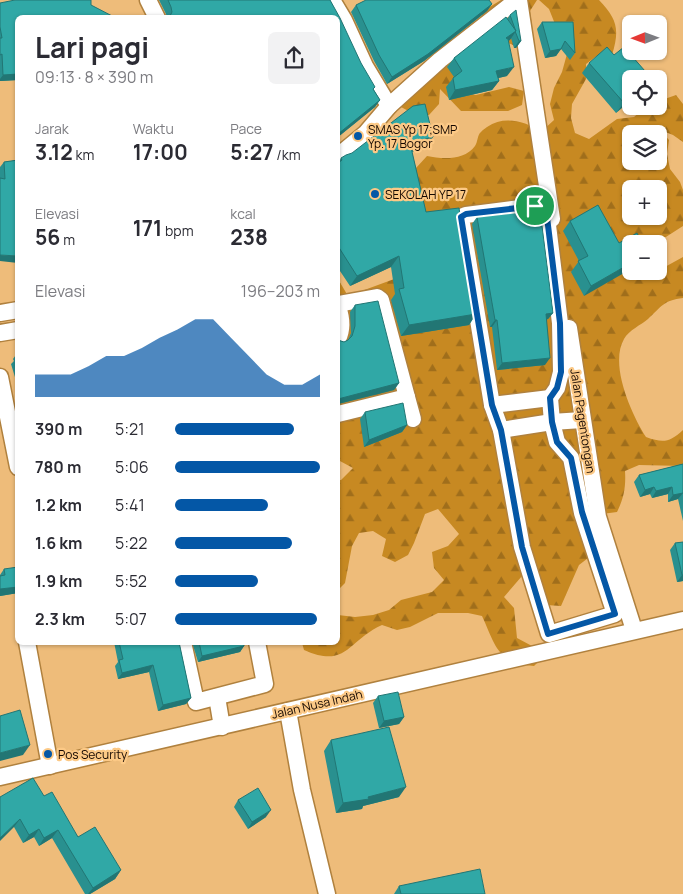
<!DOCTYPE html>
<html lang="id">
<meta charset="utf-8">
<style>
:root{--surface:#fff;--page:#f2f2f3;--text:#2b2b33;--muted:#7c7c81;--accent:#0457a6}
body{margin:0;font-family:Manrope,sans-serif;background:var(--page);color:var(--text);height:100vh;display:flex;flex-direction:column;font-size:19px;white-space:nowrap}
*{box-sizing:border-box;margin:0}
p{font-size:16px;color:var(--muted)}
.icon{flex:none;width:28px;height:28px;fill:none;stroke:currentColor;stroke-width:2;stroke-linecap:round;stroke-linejoin:round}
.map{position:relative;flex:1;overflow:hidden}
.details{position:absolute;left:15px;top:15px;width:325px;height:630px;display:flex;flex-direction:column;background:var(--surface);border-radius:8px;box-shadow:0 1px 4px #0004}
.details>*{flex:none}
.needle{width:32px;rotate:269deg}
.controls{position:absolute;left:622px;top:15px;display:grid;gap:10px}
.controls a{display:grid;place-items:center;width:45px;height:45px;border-radius:8px;background:var(--surface);box-shadow:0 1px 4px #0004;font-size:25px}
.pin{position:absolute;display:grid;place-items:center;width:42px;height:42px;color:#fff;margin:-21px;border:2px solid #fff;border-radius:50%;box-shadow:0 1px 5px #0007}
.round{display:grid;place-items:center;flex:none;width:52px;height:52px;border-radius:8px;background:var(--page)}
.summary{display:flex;align-items:center;justify-content:space-between;height:85px;padding:0 20px}
h1{font-size:28px;font-weight:700;line-height:38px}
.metrics{display:grid;grid-template-columns:repeat(3,1fr);gap:8px;height:85px;padding:5px 20px}
.metrics div{display:grid;align-content:center}
.metrics b{font-size:21px;font-weight:700}
.metrics small{font-size:14px;font-weight:400}
.metrics p{font-size:14px}
.chart{height:140px;padding:10px 20px}
.chart p{display:flex;justify-content:space-between}
.chart svg{width:100%;height:90px;margin-top:5px;fill:var(--accent);opacity:.7}
ul{padding:0 20px;list-style:none;font-size:16px}
li{display:grid;grid-template-columns:80px 60px 1fr;align-items:center;height:38px}
li i{height:12px;border-radius:6px;background:var(--accent)}
.map>svg:first-child{display:block}
.forest{fill:url(#forest-firs);fill-rule:evenodd}
.lines{fill:none;stroke-linecap:round;stroke-linejoin:round}
.street-casing{stroke:#b0813e;stroke-width:19}
.street{stroke:#fff;stroke-width:16}
.wall{fill:#29908f}
.shaded-wall{fill:#227674}
.building{fill:#30a8a6;stroke:#227674}
.route-casing{stroke:#fff;stroke-width:10}
.route{stroke:#0457a6;stroke-width:6}
.poi-dot{fill:#0457a6;stroke:#fcc986;stroke-width:2}
.labels{text-anchor:middle;dominant-baseline:central;stroke-width:4.5;stroke-linejoin:round;paint-order:stroke}
.poi-label{font-size:12px;fill:#150800;stroke:#fcc986;text-anchor:start}
.street-label{font-size:12px;fill:#150800;stroke:#fcc986}
</style>
<div class="map">
<svg width="683" height="894" viewBox="0 0 683 894">
<defs>
<pattern id="forest-firs" width="22" height="20" patternUnits="userSpaceOnUse" patternTransform="scale(1.25)"><rect width="22" height="20" fill="#c78922"/><path d="M5 1l3.5 6h-7zM16 11l3.5 6h-7z" fill="#a06e1b"/></pattern>
</defs>
<rect width="100%" height="100%" fill="#eebc7a"/>
<g class="forest">
<polygon points="501,0 537,0 530,11 534,41 524,51 511,44 497,40 461,92 476,95 509,87 524,91 522,105 508,111 461,111 440,89 439,104 429,115 414,114 401,107 399,91 479,27 483,11"/>
<path d="M 539,0 L 599,0 C 617,19 620,29 612,55 L 598,55 L 586,64 L 586,79 L 572,104 L 571,118 L 575,133 L 589,139 L 617,119 L 634,117 L 647,106 L 659,106 L 659,101 L 676,95 L 683,104 L 683,142 L 673,135 L 660,130 L 669,140 L 667,154 L 670,169 L 680,182 L 683,190 L 683,226 L 655,244 L 631,244 L 631,271 L 659,271 L 659,267 L 663,268 L 683,257 L 683,298 C 664,300 661,307 648,319 C 641,325 629,330 624,339 C 609,365 632,415 646,437 C 663,443 669,443 683,430 L 683,466 L 639,465 L 625,471 C 626,486 624,498 617,512 L 602,514 L 592,555 L 579,565 L 561,606 L 546,605 L 544,590 L 536,574 L 522,576 L 504,597 L 514,608 L 517,638 L 532,646 L 544,656 L 534,666 C 496,662 496,646 482,616 L 468,613 L 438,613 L 410,627 L 397,630 L 382,625 C 347,641 347,669 304,650 L 302,643 L 338,642 L 338,615 L 355,617 L 373,615 L 389,610 L 401,600 L 432,592 L 444,580 L 434,568 L 432,552 L 448,546 L 459,534 L 438,509 L 425,514 L 414,543 L 408,555 L 395,562 L 382,556 L 386,539 L 373,531 L 359,533 L 352,546 L 345,583 L 338,590 L 338,480 L 341,480 L 353,468 L 338,460 L 338,279 L 348,296 L 435,264 L 413,184 L 416,168 L 427,156 C 442,159 464,161 475,146 C 478,142 477,135 481,132 C 482,130 485,129 487,127 C 505,115 524,122 542,131 L 554,120 L 550,104 L 554,88 L 562,72 L 567,54 L 549,9 ZM 631,134 L 659,134 L 659,161 L 631,161 ZM 631,189 L 659,189 L 659,216 L 631,216 Z"/>
</g>
<g class="lines">
<g class="street-casing">
<g id="street">
<polyline points="148,0 157,18"/>
<polyline points="332,0 344,20 365,66 389,106"/>
<polyline points="519,0 552,219"/>
<polyline points="338,156 366,133 389,106 440,60 517,0"/>
<polygon points="535,206 546,209 560,323 561,372 557,388 550,398 552,422 557,442 571,458 582,513 615,614 549,634 522,547 501,430 492,405 461,217 466,215"/>
<polyline points="338,304 377,297 381,300 407,397 338,414"/>
<path d="M 338,307 C 342,318 343,329 338,339"/>
<polyline points="0,313 18,310"/>
<polyline points="569,328 598,517 634,630"/>
<polyline points="0,333 18,330"/>
<polyline points="0,377 18,467"/>
<polyline points="407,397 413,419"/>
<polyline points="492,405 550,398"/>
<polyline points="501,430 552,422 582,420"/>
<polyline points="27,642 50,766"/>
<polyline points="183,642 196,702 265,684 257,642"/>
<polyline points="217,697 222,727"/>
<polyline points="288,711 302,790 327,894"/>
<polyline points="0,777 683,620"/>
</g>
</g>
<use href="#street" class="street"/>
</g>
<g class="wall">
<polygon points="159,0 330,0 374,90 380,100 375,107 338,137 338,18 167,18 166,14"/>
<polygon points="0,3 18,18 18,80 0,81"/>
<polygon points="492,4 487,11 424,61 387,84 374,61 351,12 356,5"/>
<polygon points="510,15 521,41 516,48 514,48 511,38 508,41 507,76 498,78 499,81 492,90 449,100 446,87 454,77 447,67 454,58 507,19"/>
<polygon points="542,22 573,22 575,53 570,60 561,49 556,56 545,58 537,29"/>
<polygon points="589,63 631,79 631,101 631,100 616,113 582,73"/>
<polygon points="426,148 412,152 426,212 476,314 469,325 401,336 391,300 395,294 391,267 350,286 338,268 338,163 341,158"/>
<polygon points="18,160 0,261 0,167 4,162"/>
<polygon points="477,217 553,313 548,319 546,320 545,365 497,370 492,327 490,327 472,224"/>
<polygon points="570,221 619,243 643,244 584,296 571,272 579,261 563,231"/>
<polygon points="355,305 399,383 394,390 338,404 338,340 344,342 348,340 351,333 350,312"/>
<polygon points="18,352 18,387 11,364 14,361 13,359"/>
<polygon points="365,412 407,425 402,432 364,447 360,419"/>
<polygon points="683,464 683,521 678,499 668,502 668,494 652,498 650,494 640,497 634,482 639,475"/>
<polygon points="683,542 683,581 677,582 670,550 675,543"/>
<polygon points="4,569 18,593 0,596 0,575"/>
<polygon points="114,642 179,642 191,698 186,704 158,711 149,672 118,679 115,666 118,662"/>
<polygon points="192,642 244,642 244,646 240,652 198,662"/>
<polygon points="378,696 404,717 399,724 379,728 373,703"/>
<polygon points="331,740 399,797 363,806 362,809 336,813 324,751"/>
<polygon points="44,796 78,837 121,870 115,879 90,894 85,894 52,838 39,846 34,837 23,843 14,827 0,797"/>
<polygon points="238,800 266,817 248,829 234,807"/>
<polygon points="399,886 485,894 394,894"/>
</g>
<g class="shaded-wall">
<polygon points="492,4 487,11 424,61 387,84 392,77"/>
<polygon points="516,31 510,40 499,47 506,38"/>
<polygon points="519,41 521,41 516,48 514,48"/>
<polygon points="561,49 556,56 545,58 550,51"/>
<polygon points="514,67 507,76 490,80 496,71"/>
<polygon points="18,74 18,80 0,81 0,79 3,75"/>
<polygon points="499,81 492,90 449,100 455,90"/>
<polygon points="631,96 631,100 616,113 624,103"/>
<polygon points="380,100 375,107 338,137 338,134"/>
<polygon points="433,137 426,148 402,154 410,143"/>
<polygon points="0,255 18,256 18,263 0,261"/>
<polygon points="399,256 391,267 350,286 357,276"/>
<polygon points="631,263 631,269 584,296 591,286"/>
<polygon points="553,313 548,319 541,320 546,314"/>
<polygon points="476,314 469,325 401,336 409,325"/>
<polygon points="495,320 497,320 492,327 490,327"/>
<polygon points="550,358 545,365 497,370 502,363"/>
<polygon points="399,383 394,390 338,404 338,399"/>
<polygon points="407,425 402,432 364,447 369,440"/>
<polygon points="654,487 650,494 640,497 645,490"/>
<polygon points="672,487 668,494 652,498 656,491"/>
<polygon points="683,493 678,499 668,502 673,495"/>
<polygon points="682,575 683,575 683,581 677,582"/>
<polygon points="18,587 18,593 0,596 0,589"/>
<polygon points="244,646 240,652 198,662 202,656"/>
<polygon points="153,665 149,672 118,679 122,673"/>
<polygon points="191,698 186,704 158,711 163,705"/>
<polygon points="404,717 399,724 379,728 384,721"/>
<polygon points="30,745 23,755 0,761 0,753"/>
<polygon points="406,787 399,797 363,806 362,809 336,813 343,803"/>
<polygon points="271,810 266,817 248,829 252,822"/>
<polygon points="20,819 14,827 0,841 0,838"/>
<polygon points="39,829 34,837 23,843 29,835"/>
<polygon points="58,830 52,838 39,846 44,838"/>
<polygon points="121,870 115,879 90,894 88,894 93,888"/>
</g>
<g class="building">
<polygon points="15,0 91,0 91,5 116,18 18,18 18,74 3,75 2,54 0,55 0,38 2,38 0,27 0,3"/>
<polygon points="168,0 330,0 340,18 361,63 375,87 373,89 380,100 338,134 338,18 169,18 172,12 171,7"/>
<polygon points="366,0 489,0 492,4 428,54 392,77 379,55 356,5"/>
<polygon points="516,10 521,41 519,41 515,31 516,31 515,29 510,15"/>
<polygon points="506,17 516,31 506,38 508,39 514,67 496,71 499,81 455,90 453,78 462,71 454,58"/>
<polygon points="542,22 573,22 575,53 565,41 561,49 550,51"/>
<polygon points="607,47 614,55 624,47 652,79 631,79 631,96 624,103 589,63"/>
<polygon points="425,104 433,137 410,143 426,212 459,208 476,314 409,325 399,289 404,288 399,256 357,276 338,246 338,163 342,160 341,158 346,155 352,153 413,106"/>
<polygon points="18,160 17,224 18,256 0,255 0,178 5,179 4,162"/>
<polygon points="598,205 619,243 637,233 643,244 631,244 631,263 591,286 578,261 588,256 570,221"/>
<polygon points="540,210 553,313 546,314 550,358 502,363 497,320 495,320 477,217"/>
<polygon points="378,301 399,383 338,399 338,340 344,342 348,340 352,336 355,326 355,305"/>
<polygon points="403,403 407,425 369,440 365,412"/>
<polygon points="683,464 683,493 673,495 672,487 656,491 654,487 645,490 639,475"/>
<polygon points="683,542 683,575 682,575 675,543"/>
<polygon points="18,567 18,587 0,589 0,576 5,575 4,569"/>
<polygon points="119,642 179,642 191,698 163,705 153,665 122,673 119,660 123,659"/>
<polygon points="199,642 244,642 244,646 202,656"/>
<polygon points="398,692 404,717 384,721 378,696"/>
<polygon points="20,710 30,745 0,753 0,716"/>
<polygon points="389,727 406,787 368,797 369,799 343,803 331,740"/>
<polygon points="33,778 44,796 52,792 78,837 95,827 121,870 93,888 58,830 44,838 39,829 29,835 20,819 0,838 0,797"/>
<polygon points="258,788 271,810 252,822 238,800"/>
<polygon points="480,869 485,894 401,894 399,886"/>
</g>
<g class="lines">
<g class="route-casing">
<polygon id="route" points="535,206 546,209 560,323 561,372 557,388 550,398 552,422 557,442 571,458 582,512 615,614 548,634 522,547 501,430 492,405 461,217 466,214"/>
</g>
<use href="#route" class="route"/>
</g>
<g class="poi-dot">
<circle cx="358" cy="136" r="5"/>
<circle cx="375" cy="194" r="5"/>
<circle cx="48" cy="754" r="5"/>
</g>
<g class="labels">
<g class="poi-label">
<text x="368" y="129">SMAS Yp 17;SMP<tspan x="368" dy="14">Yp. 17 Bogor</tspan></text>
<text x="385" y="194">SEKOLAH YP 17</text>
<text x="58" y="754">Pos Security</text>
</g>
<g class="street-label">
<text transform="translate(583 421) rotate(81)">Jalan Pagentongan</text>
<text transform="translate(317 704) rotate(-13)">Jalan Nusa Indah</text>
</g>
</g>
</svg>
<div class="controls">
<a><svg class="needle" viewBox="-14 -14 28 28"><path d="M0-13l5 13h-10z" fill="#e53935"/><path d="M0 13l5-13h-10z" fill="#7c7c81"/></svg></a>
<a><svg class="icon" aria-label="locate" viewBox="0 0 24 24"><circle cx="12" cy="12" r="6"/><path d="M12 2v4M12 18v4M2 12h4M18 12h4"/></svg></a>
<a><svg class="icon" aria-label="layers" viewBox="0 0 24 24"><path d="M12 4l9 5-9 5-9-5zM3 14l9 5 9-5"/></svg></a>
<a>+</a>
<a>−</a>
</div>
<div class="pin" style="left:535px;top:206px;background:#1e9e55"><svg class="icon" aria-label="arrive" viewBox="0 0 24 24"><path d="M6 21V4h12l-3 4 3 4H6"/></svg></div>
<section class="details">
<div class="summary"><div><h1>Lari pagi</h1><p>09:13 · 8 × 390 m</p></div><a class="round"><svg class="icon" aria-label="share" viewBox="0 0 24 24"><path d="M12 15V3M7 8l5-5 5 5M5 13v7h14v-7"/></svg></a></div>
<div class="metrics">
<div><p>Jarak</p><b>3.12<small> km</small></b></div>
<div><p>Waktu</p><b>17:00</b></div>
<div><p>Pace</p><b>5:27<small> /km</small></b></div>
</div>
<div class="metrics">
<div><p>Elevasi</p><b>56<small> m</small></b></div>
<div><b>171<small> bpm</small></b></div>
<div><p>kcal</p><b>238</b></div>
</div>
<div class="chart"><p><span>Elevasi</span>196–203 m</p>
<svg viewBox="0 0 160 44" preserveAspectRatio="none"><path d="M0 44V33L10 33L20 33L30 29L40 24L50 24L60 20L70 15L80 11L90 6L100 6L110 15L120 24L130 33L140 38L150 38L160 33V44z"/></svg>
</div>
<ul>
<li><b>390 m</b>5:21<i style="width:82%"></i></li>
<li><b>780 m</b>5:06<i style="width:100%"></i></li>
<li><b>1.2 km</b>5:41<i style="width:64%"></i></li>
<li><b>1.6 km</b>5:22<i style="width:81%"></i></li>
<li><b>1.9 km</b>5:52<i style="width:57%"></i></li>
<li><b>2.3 km</b>5:07<i style="width:98%"></i></li>
</ul>
</section>
</div>
